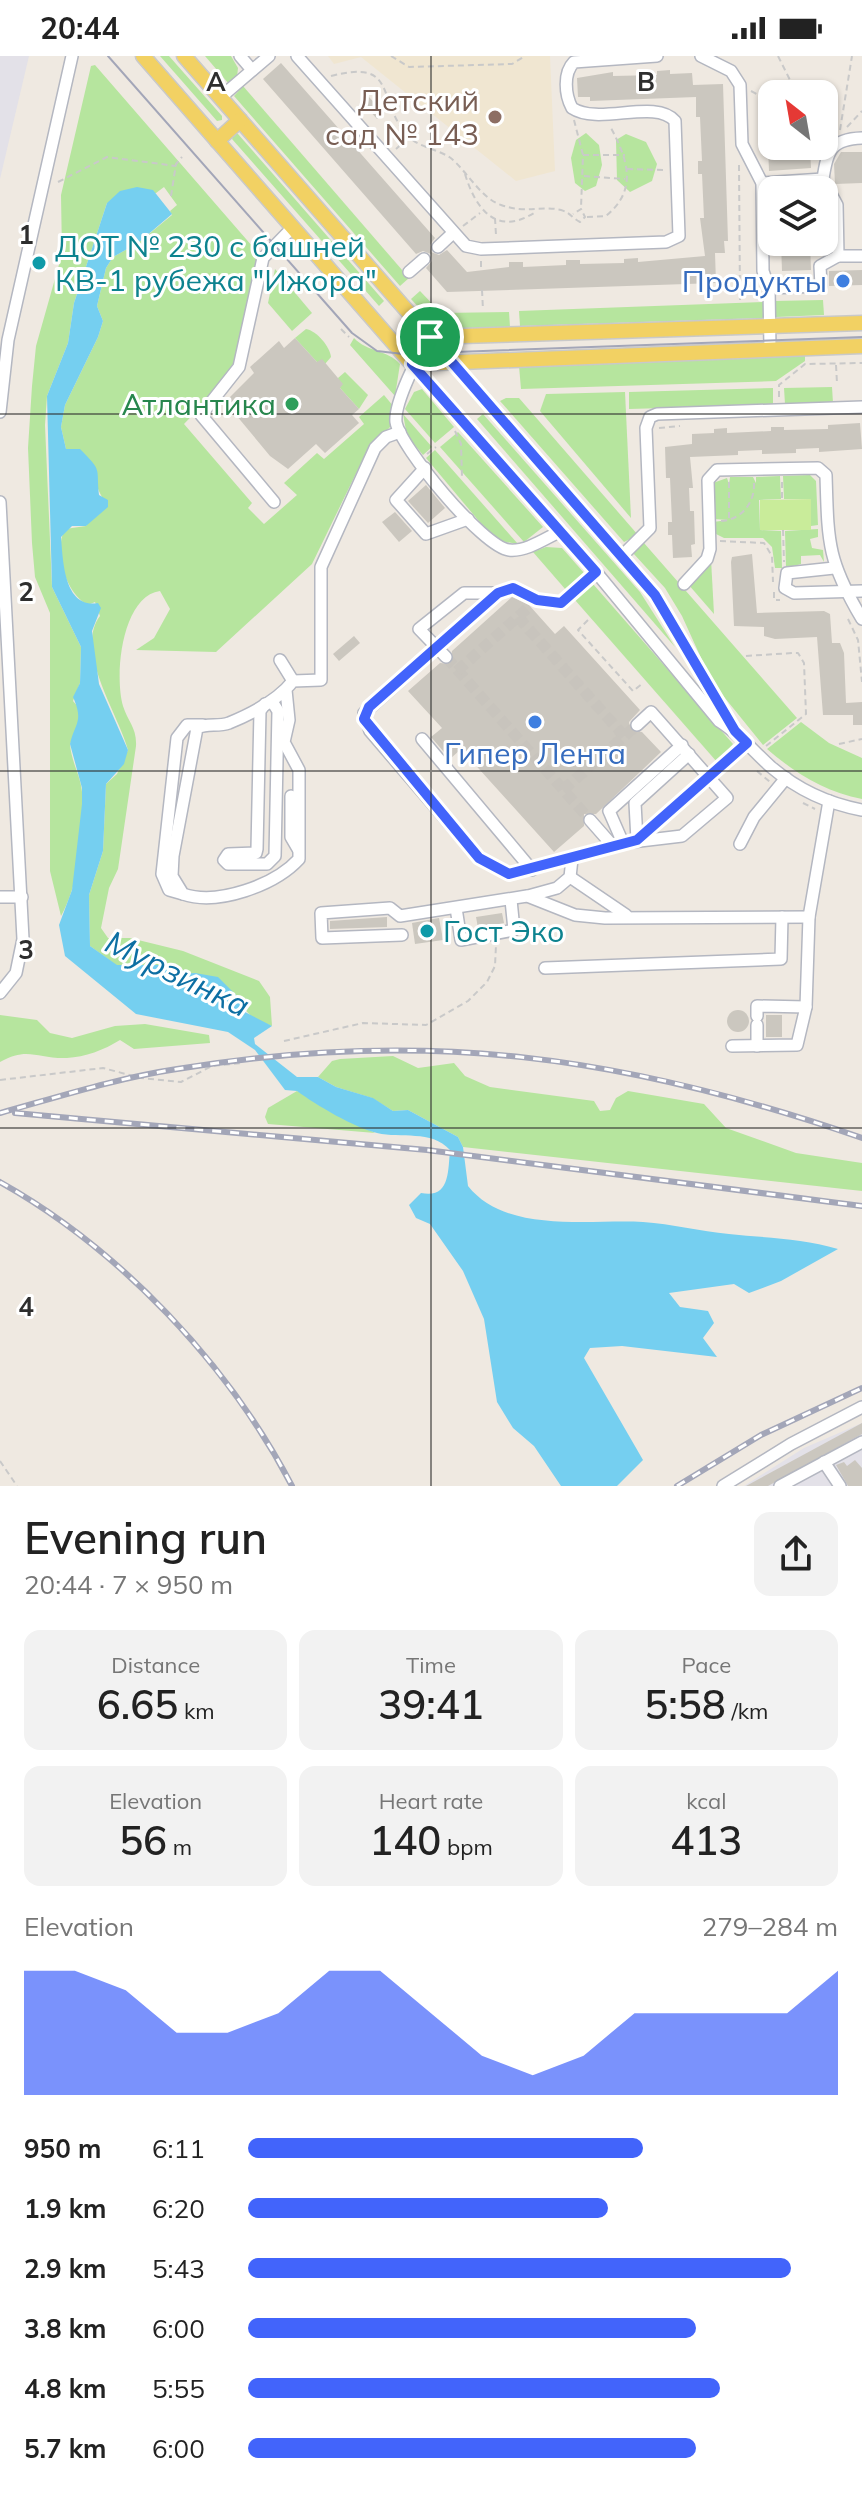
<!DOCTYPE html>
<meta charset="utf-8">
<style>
:root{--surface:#fff;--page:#f2f2f2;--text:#222;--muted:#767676;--accent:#4264fb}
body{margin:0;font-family:Mulish,sans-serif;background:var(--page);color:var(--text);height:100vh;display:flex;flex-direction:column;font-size:30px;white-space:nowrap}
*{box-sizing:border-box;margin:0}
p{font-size:26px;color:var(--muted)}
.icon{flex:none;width:44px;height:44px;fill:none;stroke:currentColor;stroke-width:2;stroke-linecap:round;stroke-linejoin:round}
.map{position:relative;height:1430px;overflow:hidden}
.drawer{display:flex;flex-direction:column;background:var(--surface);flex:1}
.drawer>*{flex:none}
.needle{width:52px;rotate:329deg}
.controls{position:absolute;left:758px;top:24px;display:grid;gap:16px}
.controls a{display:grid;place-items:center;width:80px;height:80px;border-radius:16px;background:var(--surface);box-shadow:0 2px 6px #0004;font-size:40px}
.pin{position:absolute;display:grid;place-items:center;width:68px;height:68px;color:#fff;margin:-34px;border:4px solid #fff;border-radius:50%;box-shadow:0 2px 8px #0007}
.round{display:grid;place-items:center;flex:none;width:84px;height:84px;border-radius:16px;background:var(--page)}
.overview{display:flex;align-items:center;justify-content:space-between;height:136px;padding:0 24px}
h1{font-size:44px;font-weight:600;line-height:60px}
.metrics{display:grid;grid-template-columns:repeat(3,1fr);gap:12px;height:136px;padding:8px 24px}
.metrics div{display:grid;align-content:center;border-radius:16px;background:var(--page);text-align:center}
.metrics b{font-size:40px;font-weight:600}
.metrics small{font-size:22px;font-weight:400}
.metrics p{font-size:22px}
.chart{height:224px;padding:16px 24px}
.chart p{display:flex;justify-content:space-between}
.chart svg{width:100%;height:144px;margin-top:8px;fill:var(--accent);opacity:.7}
ul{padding:0 24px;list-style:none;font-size:26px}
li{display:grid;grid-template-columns:128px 96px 1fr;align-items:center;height:60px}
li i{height:20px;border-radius:10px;background:var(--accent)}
.status{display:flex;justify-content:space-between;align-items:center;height:56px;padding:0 40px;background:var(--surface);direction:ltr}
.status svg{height:22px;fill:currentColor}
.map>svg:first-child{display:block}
.industrial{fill:#e3e1e8}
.education{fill:#f0e6d1}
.green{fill:#b6e59e}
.pitch{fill:#c9ec9a}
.water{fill:#75cff0}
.building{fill:#cbc7bf}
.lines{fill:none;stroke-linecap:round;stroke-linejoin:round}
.minor-tunnel{stroke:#c8c4bd;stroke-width:11;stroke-dasharray:11 5.5;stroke-linecap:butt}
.minor-casing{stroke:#b4b7c1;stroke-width:14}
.major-casing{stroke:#c9c9c9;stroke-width:17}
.path{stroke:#c9c9c9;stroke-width:2;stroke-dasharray:6 4;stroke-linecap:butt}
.minor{stroke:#fff;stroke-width:11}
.major{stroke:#f2d163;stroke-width:14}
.tram{stroke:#a3a6b8;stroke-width:2}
.rail-casing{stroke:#a3a6b8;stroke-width:6}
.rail{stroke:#fff;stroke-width:3;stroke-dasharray:9;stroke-linecap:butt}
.route-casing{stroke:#fff;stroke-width:16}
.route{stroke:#4264fb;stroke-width:10}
.grid{fill:none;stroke:#2e2e2e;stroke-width:2;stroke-opacity:0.55}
.education-dot{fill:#8d6e63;stroke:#fff;stroke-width:3}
.culture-dot{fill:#0f9aa8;stroke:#fff;stroke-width:3}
.shop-dot{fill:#3f7fe0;stroke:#fff;stroke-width:3}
.leisure-dot{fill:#2e9e5b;stroke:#fff;stroke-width:3}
.labels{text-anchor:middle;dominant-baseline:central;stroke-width:6;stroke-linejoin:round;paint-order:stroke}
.education-label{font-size:30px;fill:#785e54;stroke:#fff;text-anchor:end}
.culture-label{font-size:30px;fill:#0d838f;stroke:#fff;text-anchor:start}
.shop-label{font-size:30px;fill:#366cbe;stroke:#fff;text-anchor:end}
.leisure-label{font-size:30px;fill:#27864d;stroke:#fff;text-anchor:end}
.water-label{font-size:32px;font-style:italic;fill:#0d6fa3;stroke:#fff}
.grid-label{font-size:26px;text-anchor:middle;font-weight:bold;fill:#2e2e2e;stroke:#fff;stroke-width:6;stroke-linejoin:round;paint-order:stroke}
</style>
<div class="status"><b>20:44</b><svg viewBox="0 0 49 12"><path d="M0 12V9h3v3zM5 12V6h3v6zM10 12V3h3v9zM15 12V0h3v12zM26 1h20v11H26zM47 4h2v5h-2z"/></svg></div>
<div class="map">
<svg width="862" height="1430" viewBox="0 0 862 1430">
<rect width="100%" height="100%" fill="#efe9e1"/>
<g class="industrial">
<polygon points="0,0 29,0 0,123"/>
<polygon points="862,1367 862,1430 744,1430 804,1392"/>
</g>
<polygon class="education" points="328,0 550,0 555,115 516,125 361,1 334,8"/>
<g class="green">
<polygon points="160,0 169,0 222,60 222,64 217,65"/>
<polygon points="205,0 231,0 238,12 237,21 229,28"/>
<path d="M 95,9 L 260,199 L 235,305 L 214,337 L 184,368 L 252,447 L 248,452 L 264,468 L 297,439 L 284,427 L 317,397 L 324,403 L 364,368 L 359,361 L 384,339 L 394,351 L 390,358 L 390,371 L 365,399 L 312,508 L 216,596 L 136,594 L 154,582 L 170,553 L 160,535 C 122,540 114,619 123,650 C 128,666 137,672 136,690 L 118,813 L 109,832 L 101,872 L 108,882 L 130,882 L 183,895 L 259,925 L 270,941 L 272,970 C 256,964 246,960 240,943 L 195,917 L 174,919 L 158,909 L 116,909 L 90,890 L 89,839 L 103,795 L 106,728 L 117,718 L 128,694 C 119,659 74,594 100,560 L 95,546 L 88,549 C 66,538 53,495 65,473 L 86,470 L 102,441 C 94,426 87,399 66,393 L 61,371 L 65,349 L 98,281 L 103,265 L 97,250 L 106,212 L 113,201 L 138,187 L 172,159 L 170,155 L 177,149 L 164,131 L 156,137 L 107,147 L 74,247 L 68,287 L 47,340 L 45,369 L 52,531 L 81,591 L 80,627 L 73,645 L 79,652 L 79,670 L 70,688 C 71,705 81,721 82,736 C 86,773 79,828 61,860 L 50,815 L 50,557 L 35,521 L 32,487 L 28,392 L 32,330 L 36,290 L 62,198 L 61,139 L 91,10 Z"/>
<polygon points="243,30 409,222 400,230 234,40"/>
<polygon points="235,77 238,78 384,245 379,250 232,83"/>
<polygon points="586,77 599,89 602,109 596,130 585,135 575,127 571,102 576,84"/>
<polygon points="626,78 646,86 657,108 652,125 630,136 617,124 616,84"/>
<polygon points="275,213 312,257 292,275 268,247"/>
<path d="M 420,235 L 441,257 L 509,256 L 510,271 C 465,272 443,279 411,243 Z"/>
<polygon points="823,244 824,259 776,261 774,245"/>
<polygon points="763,246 763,262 520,270 519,255"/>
<path d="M 306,273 C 317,275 330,291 331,301 L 325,308 L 317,306 L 295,282 Z"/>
<path d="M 354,282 C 367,296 388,294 400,308 L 395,340 L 350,289 Z"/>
<polygon points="805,300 805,305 776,325 521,333 519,310"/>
<polygon points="345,316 368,339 359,353 340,332 338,322"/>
<polygon points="832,331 833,347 785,348 784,332"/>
<polygon points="773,332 773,349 629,353 629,336"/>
<polygon points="422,333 454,371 435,387 405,353 414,336"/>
<polygon points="625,336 631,462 540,355 546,338"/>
<polygon points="506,342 519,342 638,479 624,486 500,345"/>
<polygon points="403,358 432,391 423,399 407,380"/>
<polygon points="483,358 640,536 675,591 477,363"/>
<polygon points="458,376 543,471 524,486 440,391"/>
<polygon points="435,394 518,488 500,485 488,476 426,402"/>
<polygon points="810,419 816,425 818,469 811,470 811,443 784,443 783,420"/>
<polygon points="780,420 781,443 759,444 760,474 781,475 782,512 775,512 772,491 763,482 724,482 714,477 713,466 728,464 713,463 713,427 727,422 729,428 730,421 753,421 756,427 756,421"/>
<polygon points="818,473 818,481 810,483 812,492 823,494 824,506 820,499 801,500 801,508 786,512 785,475"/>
<polygon points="644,487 797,662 763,689 712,626 682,560 665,532 633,497"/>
<polygon points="546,491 562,492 585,518 566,534 533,496"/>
<polygon points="711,503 714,558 688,528"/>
<polygon points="593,528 733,688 717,706 575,544"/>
<path d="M 801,666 L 829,687 L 862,702 L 862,743 C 825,736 795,717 767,693 Z"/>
<path d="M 0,959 L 37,964 L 50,977 L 72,982 L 115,970 L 145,968 L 209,979 L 210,987 L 134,993 L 120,984 C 104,994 85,1001 67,1002 C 37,1003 28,990 0,1006 Z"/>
<polygon points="393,1000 418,1012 454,1007 465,1020 490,1031 594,1045 600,1055 610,1054 616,1042 628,1035 704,1048 726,1072 796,1097 862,1107 862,1135 463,1091 458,1081 408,1054 393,1055 372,1042 336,1031 318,1021 332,1005 340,1003"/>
<polygon points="297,1035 375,1077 268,1068 265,1061 268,1052"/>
</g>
<polygon class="pitch" points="811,443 811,474 760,474 760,444"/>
<path class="water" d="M 137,131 L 153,134 L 172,158 L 138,187 L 113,201 L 106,212 L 97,250 L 103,265 L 98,281 L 65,349 L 61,371 L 66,393 L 80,393 C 103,416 96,411 99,439 L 108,444 L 108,451 L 86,470 L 72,470 L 61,481 C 63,505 64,553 98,547 L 101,552 L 92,575 L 99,628 L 128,694 L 124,708 L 106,728 L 103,795 L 89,839 L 90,890 L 117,909 L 158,909 L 175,918 L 195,917 L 218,921 L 240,943 L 245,956 L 272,970 L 254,982 L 255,988 L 297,1021 L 318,1021 L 336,1031 L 373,1042 L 393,1055 L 408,1054 L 458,1081 L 463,1091 L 468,1130 C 506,1178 589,1163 643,1166 C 672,1168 700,1175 729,1178 C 766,1182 802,1182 838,1193 L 781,1225 L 749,1237 L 734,1228 L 669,1237 L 680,1251 L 708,1255 L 714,1267 L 703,1282 L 717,1301 L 622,1290 L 590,1292 L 584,1302 L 643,1404 L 617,1430 L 561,1430 L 534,1390 L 513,1372 L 497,1346 L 484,1263 L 463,1215 L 430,1168 L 416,1162 L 409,1149 L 421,1137 C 450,1143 448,1115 450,1094 C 431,1073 401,1083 377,1077 C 355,1072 316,1049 297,1035 L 285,1034 L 255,994 L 228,976 L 136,958 L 65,900 L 59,869 L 72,834 L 82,748 L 82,732 L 70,688 C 75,666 84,666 73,641 L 80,627 L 81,591 L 52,531 L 47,340 L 68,287 L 74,247 L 107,147 L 120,135 Z"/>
<g class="building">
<polygon points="281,7 435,182 430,189 431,196 439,199 447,194 467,216 509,211 509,206 523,206 523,211 566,209 566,204 580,204 580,208 624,207 624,203 638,202 638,206 705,200 700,162 704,162 702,118 698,118 698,105 702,105 700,61 696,61 696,41 590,45 590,41 578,41 577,22 613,16 613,20 657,19 657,15 670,14 670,18 692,17 693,29 723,28 728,185 724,185 725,197 715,197 716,227 447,236 426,212 432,205 431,198 423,195 416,198 263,23"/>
<polygon points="368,40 384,57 377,63 362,46"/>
<polygon points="768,90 810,90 811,112 769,115"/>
<polygon points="841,96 862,96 862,127 835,128 834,108"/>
<polygon points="781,186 810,186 811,214 782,215"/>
<polygon points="862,214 862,229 829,230 829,215"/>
<polygon points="295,282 317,306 322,303 343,328 340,332 359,353 352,359 359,367 325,397 316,388 288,413 270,400 236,359 228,343 254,317 250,311 279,285 284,292"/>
<polygon points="860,367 862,393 819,396 819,392 796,393 796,397 762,398 762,394 738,395 738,399 690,401 693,432 689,432 690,455 694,455 695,488 691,489 692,501 673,502 672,479 668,479 668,466 672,466 670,422 666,422 665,391 692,388 692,378 714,377 714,373 727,372 727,377 771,375 771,371 784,371 784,374 828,373 828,369"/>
<polygon points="426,429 445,452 428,467 408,445"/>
<polygon points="395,456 412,475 399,486 382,466"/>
<polygon points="752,498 757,557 824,555 830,558 832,587 840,587 844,597 846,647 862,646 862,669 853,669 853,659 823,659 817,581 775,583 764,580 764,571 734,570 731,506 732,501"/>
<polygon points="512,541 529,549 555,578 564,570 640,654 629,666 630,674 642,676 661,696 596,758 584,758 584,770 554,796 461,693 450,703 431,681 442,672 408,635 440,607 451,608 452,595"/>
<polygon points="354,580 360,587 339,605 333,598"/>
<polygon points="502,857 504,867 478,872 476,861"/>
<polygon points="387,861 387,871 330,873 330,865"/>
<polygon points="439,862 443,884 415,888 412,867"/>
<circle cx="738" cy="965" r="11"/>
<rect x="766" y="959" width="16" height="22"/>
<polygon points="862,1367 862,1378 768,1430 746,1430"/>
<polygon points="855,1404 862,1412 862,1430 848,1430 836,1409 844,1406 847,1410"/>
</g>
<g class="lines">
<g class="minor-tunnel">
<polyline points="518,561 624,680"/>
<polyline points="446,601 590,764"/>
<polyline points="457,615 530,550"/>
<polyline points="563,734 637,669"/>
</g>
<g class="minor-casing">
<g id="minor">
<polyline points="240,0 252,14"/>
<path d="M 297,0 L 466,190 L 481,193 L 666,186 L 679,180 L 675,65 C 655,42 599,70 572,52 C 565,39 563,17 574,6 L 657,0"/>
<polyline points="701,0 731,15 740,29 742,88 762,127 763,215 769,232 770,293"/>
<polyline points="221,41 269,0"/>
<path d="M 823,123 C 827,95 831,83 862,82"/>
<polyline points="762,127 823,123 837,149 838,200 820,210 821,230 769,232"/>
<polyline points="438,191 453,177"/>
<polyline points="838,200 862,200"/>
<polyline points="409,216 424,203"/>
<path d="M 412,308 L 596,516 L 719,665 C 740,678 753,695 771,711 C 797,733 829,748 862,754"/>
<polyline points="0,356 8,284 72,0"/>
<polyline points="425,412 396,444 426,478 468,463"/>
<polyline points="0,446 23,883 16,917 0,937"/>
<polyline points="274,446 201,359 239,311 263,202 293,171"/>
<path d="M 561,475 C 546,482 526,496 509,494 C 483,491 400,391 396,366 C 394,347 419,297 430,281 L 655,539 L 735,675"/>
<polyline points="622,500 650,472 646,372 650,361 657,358 862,351"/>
<polyline points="834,512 787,517 785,532 794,537 862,535"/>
<path d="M 684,528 L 707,503 L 710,493 L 708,424 L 717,414 L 818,412 L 826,419 C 828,486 827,504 862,563"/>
<polyline points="498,537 364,657 370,675 479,802 509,818 623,787 682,780 727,742 651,656 637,669"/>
<polyline points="446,601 419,573 464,537 498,537 513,532 537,544 561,547 596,516"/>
<polyline points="280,604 293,625"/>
<path d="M 286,634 L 289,664 L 284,686 L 299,714 L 299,803 C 275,829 218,850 183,838 L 172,820 L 173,800 L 197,672 C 207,667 218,671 229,667 C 251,658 278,644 293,625 L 321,624 L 321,511 L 375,392 L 386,381 L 400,376"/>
<polyline points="265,648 260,655 257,793 256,797 228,798 224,804 228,808 267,808 275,800 278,655 273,647"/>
<polyline points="422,683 532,814"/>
<polyline points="291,740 291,781 298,793"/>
<polyline points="590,764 612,789"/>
<polyline points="637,784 747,687"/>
<polyline points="637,784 635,747 689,698"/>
<polyline points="623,787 609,755 682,689"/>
<polyline points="740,788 754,761 786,722"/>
<polyline points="570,821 626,859"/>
<polyline points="183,838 169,834 162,818 177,682 187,669 203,669"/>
<polyline points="528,840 557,832 570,821 572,803"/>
<polyline points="0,841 22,841"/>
<polyline points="456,852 461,884 514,874 511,844"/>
<polyline points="402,879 322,882 321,857 390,852 400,860 527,840 575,859 605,862 809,861"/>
<polyline points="545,912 781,903 782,861"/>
<polyline points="757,960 757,950 806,951"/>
<polyline points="757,969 757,990"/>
<polyline points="732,990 797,989 806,951 809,861 829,745"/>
<polyline points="824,1406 840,1430"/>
<polyline points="723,1430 791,1388 862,1351"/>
<polyline points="780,1430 862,1386"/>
</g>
</g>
<g class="major-casing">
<g id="major">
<polyline points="143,0 412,308 862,290"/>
<polyline points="184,0 430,281 862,267"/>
<polyline points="217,85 240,64"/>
</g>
</g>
<g class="path">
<polyline points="391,0 409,11 512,8 525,0"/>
<polyline points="778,0 797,38"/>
<path d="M 331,20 C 400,2 375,46 409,81 C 420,92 439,93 452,103 C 468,117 481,142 501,149 C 527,158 540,149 561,154 C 571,157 572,162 580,166 L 585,161 L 581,153 L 573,158"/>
<polyline points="751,35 772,46"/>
<polyline points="574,64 583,99 581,152"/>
<polyline points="847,71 862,55"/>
<polyline points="824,73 834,76"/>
<polyline points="840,74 852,0"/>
<polyline points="396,93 409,81"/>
<polyline points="583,99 625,99"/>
<polyline points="739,109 740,244"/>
<polyline points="627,113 665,114"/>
<path d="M 465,118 C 475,151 495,181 534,157"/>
<polyline points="584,120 625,123"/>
<polyline points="58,126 107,101 176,110"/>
<polyline points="171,140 176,108 182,101"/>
<path d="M 587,161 L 606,160 C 639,133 627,102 610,70"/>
<polyline points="495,162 496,179"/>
<polyline points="463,170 480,157"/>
<polyline points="481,205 481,215"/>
<polyline points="482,234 483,254"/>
<polyline points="341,273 349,281"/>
<polyline points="836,309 837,327"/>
<polyline points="779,341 779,329 805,308 862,307"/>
<polyline points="659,372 680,370"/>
<polyline points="455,375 461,388 462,421"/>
<polyline points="427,398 436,391"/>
<polyline points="729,426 729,463"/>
<polyline points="782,426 782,444"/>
<path d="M 721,465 C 742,464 755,446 754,427"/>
<polyline points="783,474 784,506"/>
<polyline points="720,485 764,487 772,500 773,526"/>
<polyline points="774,536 774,544 780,544"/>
<polyline points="848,563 858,584 862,626"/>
<polyline points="588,564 578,574 633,635 643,627"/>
<polyline points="746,600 793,597 798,597 804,607 806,658 766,690"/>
<polyline points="839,688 862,683"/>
<polyline points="757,715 770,726"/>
<polyline points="803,747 815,753"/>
<polyline points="284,985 363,967 426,969 468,945 487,926 495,910 496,889"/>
<polyline points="0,1024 103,1012 141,1022 181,1026 212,1010 242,1007"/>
<polyline points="0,1405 17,1430"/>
</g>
<use href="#minor" class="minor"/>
<use href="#major" class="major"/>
<polyline class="tram" points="108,0 352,277 377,295 403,298 862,281"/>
<g class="rail-casing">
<g id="rail">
<path d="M 0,1057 C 58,1041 117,1022 177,1013 C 426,972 625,1000 862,1082"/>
<polyline points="15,1057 427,1094 862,1150"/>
<path d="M 0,1126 C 120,1193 229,1309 292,1430"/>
<polyline points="677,1430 761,1379 862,1332"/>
</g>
</g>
<use href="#rail" class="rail"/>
</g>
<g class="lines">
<g class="route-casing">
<polygon id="route" points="430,281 655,539 735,675 747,687 637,784 509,818 479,802 364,663 369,651 498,537 513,532 537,544 561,547 596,516 412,308"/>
</g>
<use href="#route" class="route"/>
</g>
<path class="grid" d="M 431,0 L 431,1430M 0,358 L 862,358M 0,715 L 862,715M 0,1072 L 862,1072"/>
<circle class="education-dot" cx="495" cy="61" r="8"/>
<g class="culture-dot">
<circle cx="39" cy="207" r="8"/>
<circle cx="427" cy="875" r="8"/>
</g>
<g class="shop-dot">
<circle cx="843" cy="225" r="8"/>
<circle cx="535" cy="666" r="8"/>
</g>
<circle class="leisure-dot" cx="292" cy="348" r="8"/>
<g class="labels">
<g class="education-label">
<text x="479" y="44">Детский<tspan x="479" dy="34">сад № 143</tspan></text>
</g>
<g class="culture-label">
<text x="55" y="190">ДОТ № 230 с башней<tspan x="55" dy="34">КВ-1 рубежа "Ижора"</tspan></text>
<text x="443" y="875">Гост Эко</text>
</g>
<g class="shop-label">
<text x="827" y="225">Продукты</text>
<text x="535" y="697" text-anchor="middle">Гипер Лента</text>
</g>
<g class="leisure-label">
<text x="276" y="348">Атлантика</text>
</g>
<g class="water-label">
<text transform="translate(178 917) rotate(26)">Мурзинка</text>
</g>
</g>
<g class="grid-label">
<text x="216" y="35">A</text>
<text x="646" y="35">B</text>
<text x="26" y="188">1</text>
<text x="26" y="545">2</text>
<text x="26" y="903">3</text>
<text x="26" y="1260">4</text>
</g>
</svg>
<div class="controls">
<a><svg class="needle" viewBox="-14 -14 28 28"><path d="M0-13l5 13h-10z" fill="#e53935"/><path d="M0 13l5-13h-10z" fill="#767676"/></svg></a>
<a><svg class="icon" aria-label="layers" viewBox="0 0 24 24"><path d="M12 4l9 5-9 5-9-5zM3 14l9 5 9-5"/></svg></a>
</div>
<div class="pin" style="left:430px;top:281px;background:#1e9e55"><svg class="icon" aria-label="arrive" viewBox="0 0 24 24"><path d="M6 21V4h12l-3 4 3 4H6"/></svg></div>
</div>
<section class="drawer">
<div class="overview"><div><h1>Evening run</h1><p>20:44 · 7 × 950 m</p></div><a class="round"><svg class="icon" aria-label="share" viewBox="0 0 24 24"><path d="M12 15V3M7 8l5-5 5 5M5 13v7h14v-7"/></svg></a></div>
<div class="metrics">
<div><p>Distance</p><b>6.65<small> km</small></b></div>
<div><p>Time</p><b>39:41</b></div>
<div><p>Pace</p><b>5:58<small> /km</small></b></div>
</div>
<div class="metrics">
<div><p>Elevation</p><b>56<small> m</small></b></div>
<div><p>Heart rate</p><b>140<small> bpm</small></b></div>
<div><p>kcal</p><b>413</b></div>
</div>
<div class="chart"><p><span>Elevation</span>279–284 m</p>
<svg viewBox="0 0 160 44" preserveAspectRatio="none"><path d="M0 44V6L10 6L20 12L30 25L40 25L50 19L60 6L70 6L80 19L90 32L100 38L110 32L120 19L130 19L140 19L150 19L160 6V44z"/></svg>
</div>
<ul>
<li><b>950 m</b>6:11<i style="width:67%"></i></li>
<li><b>1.9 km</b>6:20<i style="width:61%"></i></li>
<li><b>2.9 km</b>5:43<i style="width:92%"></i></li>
<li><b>3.8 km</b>6:00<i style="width:76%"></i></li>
<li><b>4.8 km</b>5:55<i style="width:80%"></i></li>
<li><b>5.7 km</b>6:00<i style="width:76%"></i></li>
</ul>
</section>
